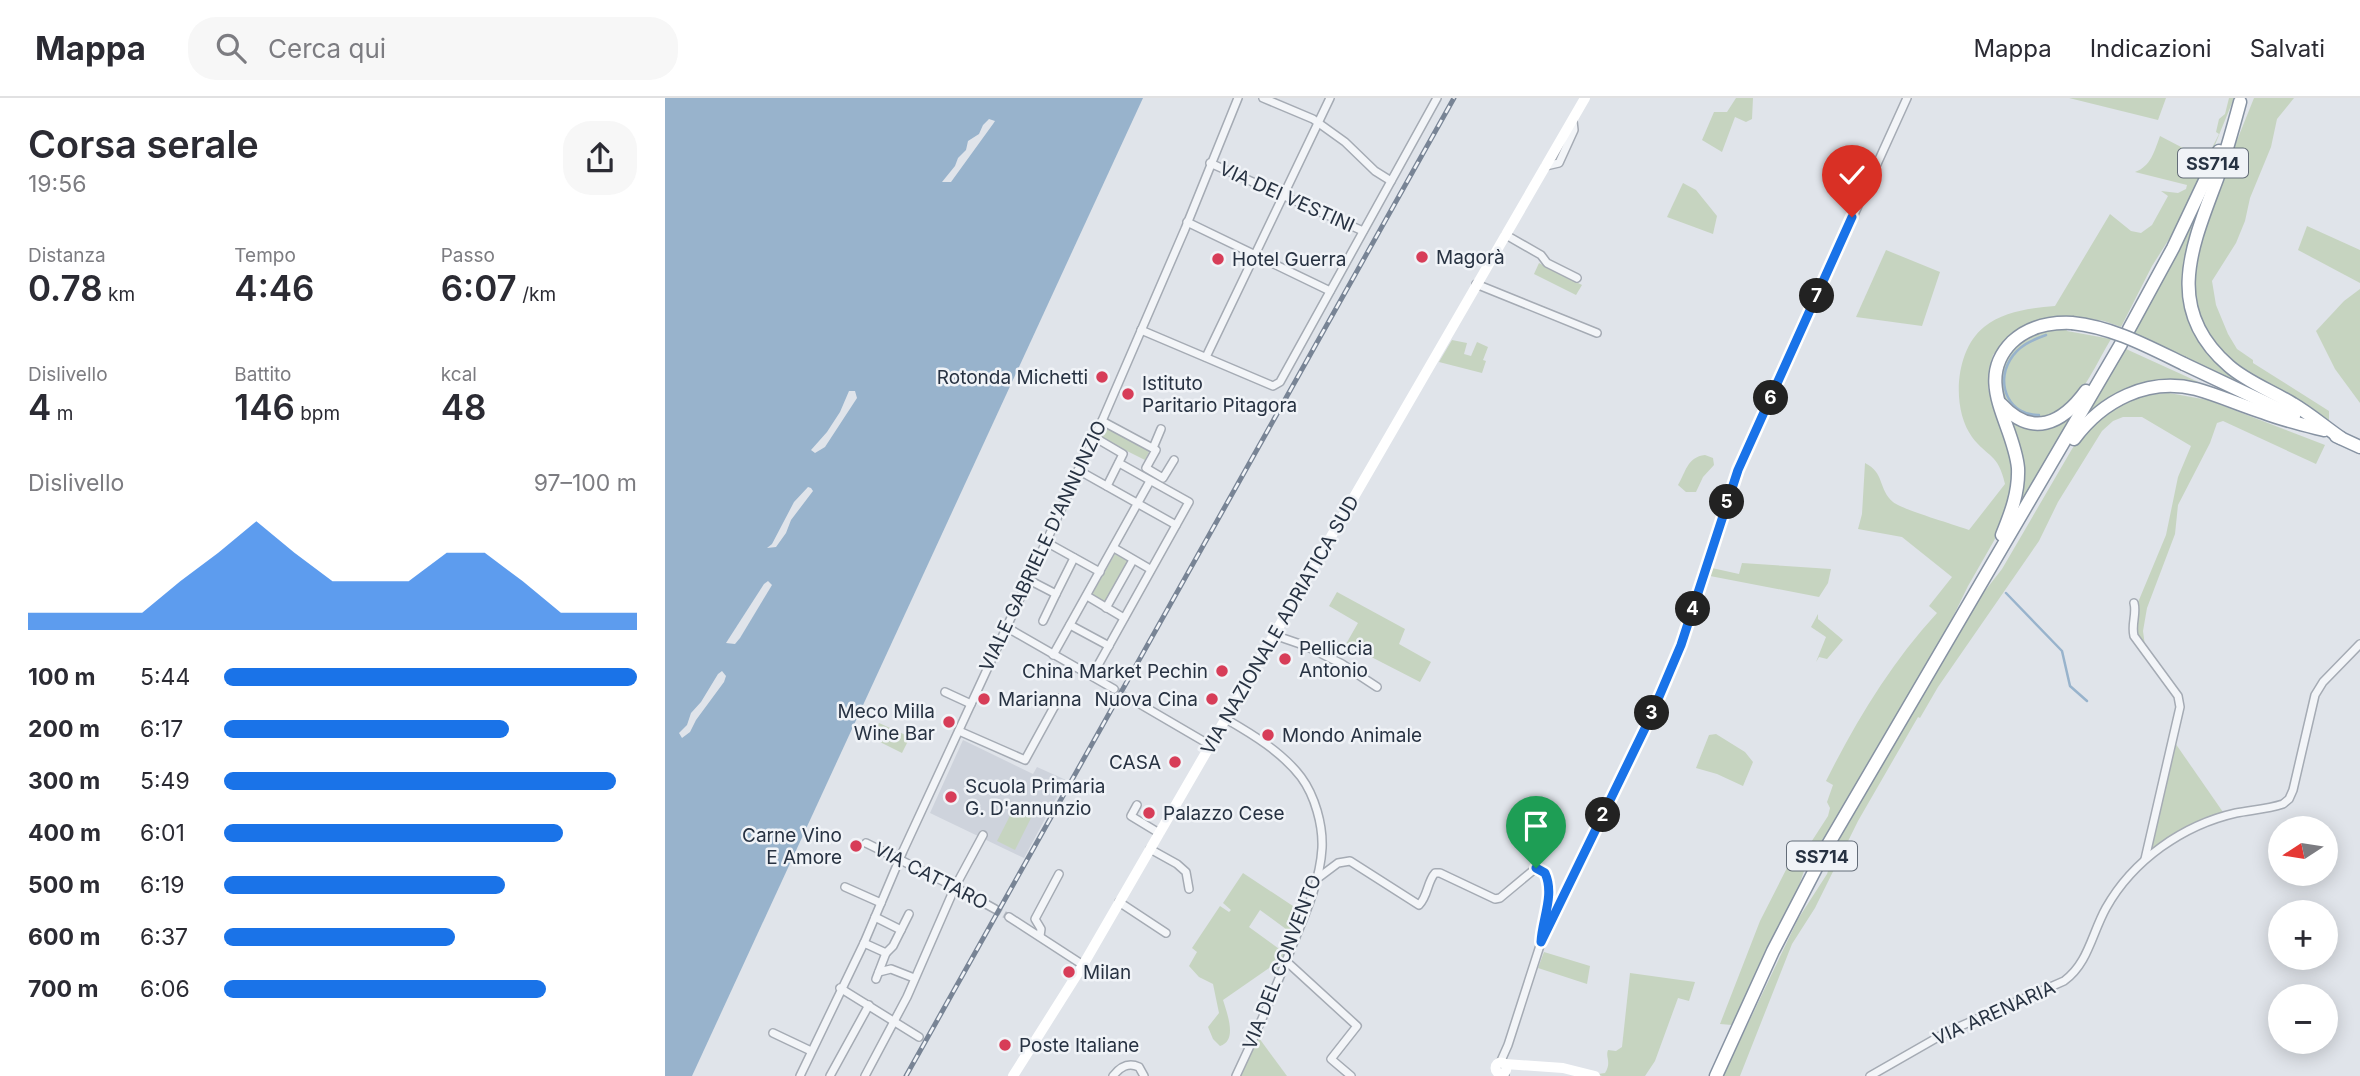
<!DOCTYPE html>
<html lang="it">
<meta charset="utf-8">
<style>
:root{--surface:#fff;--page:#f7f7f7;--text:#2b2b33;--muted:#7c7c81;--line:#e1e1e2;--accent:#1a73e8}
body{margin:0;font-family:Inter,sans-serif;background:var(--page);color:var(--text);height:100vh;display:flex;flex-direction:column;font-size:26px;white-space:nowrap}
*{box-sizing:border-box;margin:0}
p{font-size:23px;color:var(--muted)}
.icon{flex:none;width:38px;height:38px;fill:none;stroke:currentColor;stroke-width:2;stroke-linecap:round;stroke-linejoin:round}
.map{position:relative;flex:1;overflow:hidden}
.sheet{display:flex;flex-direction:column;background:var(--surface);width:665px}
.sheet>*{flex:none}
.needle{width:46px;rotate:258deg}
.buttons{position:absolute;left:1603px;top:718px;display:grid;gap:14px}
.buttons a{display:grid;place-items:center;width:70px;height:70px;border-radius:50%;background:var(--surface);box-shadow:0 4px 18px #0003;font-size:35px}
.pin{position:absolute;display:grid;place-items:center;width:60px;height:60px;color:#fff;margin:-72px -30px;border-radius:50% 50% 50% 0;rotate:-45deg;box-shadow:0 0 7px #0007}
.pin .icon{rotate:45deg}
.km{position:absolute;width:35px;height:35px;margin:-18px;border-radius:50%;background:#222;color:#fff;font-size:19px;line-height:35px;text-align:center}
.round{display:grid;place-items:center;flex:none;width:74px;height:74px;border-radius:28px;background:var(--page)}
.overview{display:flex;align-items:center;justify-content:space-between;height:119px;padding:0 28px}
h1{font-size:38px;font-weight:600;line-height:52px}
.metrics{display:grid;grid-template-columns:repeat(3,1fr);gap:10px;height:119px;padding:7px 28px}
.metrics div{display:grid;align-content:center}
.metrics b{font-size:35px;font-weight:600}
.metrics small{font-size:19px;font-weight:400}
.metrics p{font-size:19px}
.chart{height:196px;padding:14px 28px}
.chart p{display:flex;justify-content:space-between}
.chart svg{width:100%;height:126px;margin-top:7px;fill:var(--accent);opacity:.7}
ul{padding:0 28px;list-style:none;font-size:23px}
li{display:grid;grid-template-columns:112px 84px 1fr;align-items:center;height:52px}
li i{height:18px;border-radius:9px;background:var(--accent)}
header{display:flex;align-items:center;gap:42px;box-sizing:border-box;height:98px;padding:0 35px;background:var(--surface);border-bottom:2px solid var(--line)}
header strong{font-size:33px}
nav{display:flex;gap:38px;margin-inline-start:auto;font-size:24px}
.search{width:490px;height:63px;background:var(--page);display:flex;align-items:center;gap:18px;box-sizing:border-box;padding:0 24px;border-radius:28px;color:var(--muted);font-size:26px}
main{display:flex;flex:1;min-height:0}
.map>svg:first-child{display:block}
.built{fill:#ced3dc}
.green{fill:#c6d4c0}
.water{fill:#98b3cc}
.pier{fill:#e0e4ea}
.lines{fill:none;stroke-linecap:round;stroke-linejoin:round}
.stream{stroke:#98b3cc;stroke-width:2.5}
.street-tunnel{stroke:#bbc0c8;stroke-width:7;stroke-dasharray:7 3.5;stroke-linecap:butt}
.street-casing{stroke:#a5abb4;stroke-width:10}
.highway-casing{stroke:#8692a2;stroke-width:15}
.street{stroke:#f3f5f8;stroke-width:7}
.secondary{stroke:#fff;stroke-width:10}
.highway{stroke:#fff;stroke-width:12}
.rail-casing{stroke:#788495;stroke-width:5}
.rail{stroke:#f0f3f7;stroke-width:2.5;stroke-dasharray:8;stroke-linecap:butt}
.highway-bridge-casing{stroke:#8692a2;stroke-width:15;stroke-linecap:butt}
.highway-bridge{stroke:#fff;stroke-width:12}
.route-casing{stroke:#fff;stroke-width:14}
.route{stroke:#1a73e8;stroke-width:9}
.poi-dot{fill:#d73d58;stroke:#f0f3f7;stroke-width:2.5}
.labels{text-anchor:middle;dominant-baseline:central;stroke-width:5;stroke-linejoin:round;paint-order:stroke}
.shield{fill:#f0f3f7;stroke:#636c78;stroke-width:2}
.shield-label{font-size:18px;font-weight:bold;fill:#273242}
.street-label{font-size:19px;fill:#273242;stroke:#f0f3f7}
.poi-label{font-size:19px;fill:#273242;stroke:#f0f3f7;text-anchor:start}
</style>
<header>
<strong>Mappa</strong>
<div class="search"><svg class="icon" aria-label="search" viewBox="0 0 24 24"><circle cx="10" cy="10" r="6"/><path d="M15 15l6 6"/></svg>Cerca qui</div>
<nav><a>Mappa</a><a>Indicazioni</a><a>Salvati</a></nav>
</header>
<main>
<section class="sheet">
<div class="overview"><div><h1>Corsa serale</h1><p>19:56</p></div><a class="round"><svg class="icon" aria-label="share" viewBox="0 0 24 24"><path d="M12 15V3M7 8l5-5 5 5M5 13v7h14v-7"/></svg></a></div>
<div class="metrics">
<div><p>Distanza</p><b>0.78<small> km</small></b></div>
<div><p>Tempo</p><b>4:46</b></div>
<div><p>Passo</p><b>6:07<small> /km</small></b></div>
</div>
<div class="metrics">
<div><p>Dislivello</p><b>4<small> m</small></b></div>
<div><p>Battito</p><b>146<small> bpm</small></b></div>
<div><p>kcal</p><b>48</b></div>
</div>
<div class="chart"><p><span>Dislivello</span>97–100 m</p>
<svg viewBox="0 0 160 44" preserveAspectRatio="none"><path d="M0 44V38L10 38L20 38L30 38L40 27L50 17L60 6L70 17L80 27L90 27L100 27L110 17L120 17L130 27L140 38L150 38L160 38V44z"/></svg>
</div>
<ul>
<li><b>100 m</b>5:44<i style="width:100%"></i></li>
<li><b>200 m</b>6:17<i style="width:69%"></i></li>
<li><b>300 m</b>5:49<i style="width:95%"></i></li>
<li><b>400 m</b>6:01<i style="width:82%"></i></li>
<li><b>500 m</b>6:19<i style="width:68%"></i></li>
<li><b>600 m</b>6:37<i style="width:56%"></i></li>
<li><b>700 m</b>6:06<i style="width:78%"></i></li>
</ul>
</section>
<div class="map">
<svg width="1695" height="978" viewBox="0 0 1695 978">
<rect width="100%" height="100%" fill="#e0e4ea"/>
<polygon class="built" points="298,642 368,676 372,669 401,682 359,760 265,715"/>
<g class="green">
<polygon points="1071,0 1088,0 1087,21 1081,24 1070,19 1057,54 1037,42 1049,14 1062,14"/>
<polygon points="1404,0 1501,0 1493,22"/>
<path d="M 1564,0 L 1569,0 L 1543,64 L 1511,130 L 1487,168 L 1456,229 L 1439,223 L 1408,218 L 1407,221 L 1357,230 L 1345,237 L 1328,257 L 1324,271 L 1323,291 L 1337,328 L 1349,372 L 1342,420 L 1303,488 L 1267,562 L 1165,736 L 1155,748 L 1139,773 L 1128,805 L 1067,927 L 1055,926 L 1095,823 L 1125,764 L 1132,766 L 1163,718 L 1165,710 L 1162,704 L 1168,687 L 1161,683 C 1191,623 1226,565 1272,515 L 1264,508 L 1287,479 L 1237,439 L 1193,431 L 1197,416 L 1200,365 C 1220,375 1213,391 1228,404 C 1238,412 1288,426 1304,432 L 1340,386 C 1333,355 1323,360 1307,339 C 1286,310 1290,252 1319,229 C 1339,213 1366,210 1390,208 L 1445,116 L 1466,133 L 1476,135 L 1487,127 L 1503,98 L 1496,93 L 1513,95 L 1521,91 L 1522,87 L 1470,74 C 1486,68 1489,54 1495,38 L 1541,62 L 1554,36 L 1551,34 L 1554,21 L 1560,16 Z"/>
<polygon points="1589,0 1629,0 1612,21 1606,49 1585,100 1580,123 1571,145 1547,183 1551,207 1563,236 1572,251 1588,262 1588,265 1664,313 1664,324 1572,271 1544,244 1527,203 1532,142"/>
<polygon points="1018,85 1031,92 1052,118 1048,136 1002,119"/>
<polygon points="1531,116 1536,116 1519,170 1519,195 1537,246 1563,275 1595,294 1594,297 1469,235"/>
<polygon points="1642,128 1695,152 1695,185 1633,152"/>
<polygon points="1221,152 1275,174 1257,228 1191,219"/>
<polygon points="874,165 917,187 911,197 869,176"/>
<polygon points="1695,191 1695,305 1670,271 1651,233 1679,203"/>
<path d="M 1401,230 L 1402,233 L 1446,241 C 1432,264 1419,296 1397,313 C 1393,316 1387,317 1382,319 C 1329,338 1307,235 1401,230 Z"/>
<polygon points="787,242 802,245 799,256 806,258 812,244 823,249 818,262 821,263 817,275 774,264"/>
<polygon points="1461,251 1584,307 1503,287 1427,316 1422,315"/>
<path d="M 1504,295 L 1543,302 L 1660,347 L 1651,366 L 1558,323 L 1552,325 L 1545,345 L 1513,407 L 1510,436 L 1482,510 L 1478,533 L 1480,548 L 1464,526 L 1501,437 L 1513,379 L 1526,348 L 1477,319 L 1458,319 L 1448,323 L 1437,333 L 1393,404 L 1374,443 L 1273,589 L 1255,620 L 1253,619 L 1193,723 L 1150,810 L 1127,846 L 1075,978 L 1058,978 L 1133,821 L 1162,776 L 1177,734 L 1312,503 L 1337,471 L 1407,351 C 1432,315 1461,297 1504,295 Z"/>
<polygon points="1411,312 1355,408 1352,409 1344,319 1355,326"/>
<polygon points="439,328 485,352 480,362 434,339"/>
<path d="M 1040,357 L 1048,360 L 1049,367 L 1038,379 L 1031,394 L 1021,394 L 1013,387 C 1021,374 1022,359 1040,357 Z"/>
<polygon points="450,456 464,464 440,508 425,500"/>
<polygon points="1077,465 1166,471 1163,485 1154,499 1045,478 1047,470 1074,476"/>
<polygon points="672,494 740,531 734,546 766,564 755,584 681,546 693,525 664,508"/>
<polygon points="1153,516 1153,521 1178,542 1162,561 1154,559 1151,564 1161,539 1146,529"/>
<polygon points="214,625 245,639 237,655 207,640"/>
<polygon points="1051,636 1080,654 1088,664 1078,688 1052,676 1031,670 1044,637"/>
<polygon points="1508,642 1560,717 1484,756"/>
<polygon points="351,706 369,714 350,752 332,743"/>
<path d="M 578,775 L 637,814 L 629,837 L 595,812 L 584,829 L 621,856 L 614,872 L 607,868 L 558,902 C 562,915 573,943 555,948 L 548,941 L 543,929 L 554,915 L 548,886 L 534,879 L 524,868 L 532,854 L 527,850 L 555,808 L 564,814 L 566,812 L 558,805 Z"/>
<polygon points="879,854 925,868 922,886 873,870"/>
<path d="M 965,875 L 1030,884 L 1024,903 L 1013,900 L 990,963 L 980,978 L 937,978 L 933,976 L 940,975 C 947,964 940,959 943,952 L 951,953 L 957,949 Z"/>
<polygon points="594,940 622,978 575,978"/>
</g>
<polygon class="water" points="0,0 478,0 27,978 0,978"/>
<g class="pier">
<polygon points="324,21 330,23 328,26 286,84 277,84 290,68 293,60 301,52 303,43 314,36 318,27"/>
<polygon points="184,293 190,293 192,300 160,349 150,355 146,352 162,334 175,314"/>
<polygon points="143,389 146,390 148,393 126,422 121,435 111,449 102,450 107,446 129,404"/>
<polygon points="103,483 107,487 75,540 70,546 61,545 99,486"/>
<polygon points="57,573 61,578 59,584 31,622 25,634 17,640 14,635 22,627 26,615 36,604 53,576"/>
</g>
<g class="lines">
<g class="stream">
<path d="M 1374,317 C 1345,318 1330,287 1345,262 C 1353,248 1367,242 1381,237"/>
<polyline points="1341,495 1397,553 1405,588 1422,603"/>
</g>
<g class="street-tunnel">
<polyline points="449,591 468,602"/>
<polyline points="330,811 344,819"/>
</g>
<g class="street-casing">
<g id="street">
<polyline points="598,0 648,21 680,44 710,73 726,83"/>
<polyline points="545,65 698,133"/>
<polyline points="881,68 894,65 909,32 908,23"/>
<polyline points="522,124 665,193"/>
<polyline points="841,137 876,157 882,165 912,180"/>
<polyline points="811,186 932,235"/>
<polyline points="476,232 608,288 615,284 772,0"/>
<polyline points="541,259 665,0"/>
<polyline points="437,323 491,352 481,370 498,380 509,362"/>
<polyline points="429,339 458,356 442,388"/>
<polyline points="488,350 496,331"/>
<polyline points="413,372 511,427"/>
<polyline points="381,444 435,474"/>
<polyline points="449,450 485,471"/>
<polyline points="364,482 391,496 409,460"/>
<polyline points="422,498 459,520"/>
<path d="M 1469,505 C 1472,516 1466,526 1469,538 L 1513,598 L 1515,609 L 1480,761"/>
<polyline points="441,510 468,462"/>
<polyline points="378,523 391,496"/>
<polyline points="405,527 444,548"/>
<polyline points="341,529 449,591"/>
<polyline points="609,537 641,548 677,566 712,589"/>
<polyline points="388,557 485,383"/>
<polyline points="427,578 524,404 454,365"/>
<polyline points="280,594 306,606"/>
<polyline points="468,602 545,647"/>
<path d="M 561,621 C 587,636 617,654 636,679 C 650,698 658,727 657,750 C 655,785 639,819 626,851 C 609,894 591,936 571,978"/>
<polyline points="294,633 360,662 394,600"/>
<polyline points="472,707 466,718 494,735"/>
<polyline points="201,745 290,789 330,811"/>
<polyline points="485,751 512,766 521,774 524,791"/>
<path d="M 653,780 L 673,765 L 685,763 L 754,807 C 763,798 762,784 770,775 L 775,775 L 830,801 L 835,800 L 871,770 C 898,776 877,820 876,838"/>
<polyline points="180,789 216,805"/>
<polyline points="454,804 501,835"/>
<polyline points="344,819 418,867"/>
<polyline points="236,832 244,816"/>
<polyline points="375,838 376,831 370,821 394,776"/>
<polyline points="199,845 221,855 228,848 236,832 210,819"/>
<polyline points="621,863 692,928 666,961 686,978"/>
<polyline points="214,874 226,871 249,880"/>
<polyline points="211,881 221,855"/>
<polyline points="175,890 254,939"/>
<polyline points="108,935 146,953"/>
<polyline points="835,965 843,947 880,832 985,620 1016,547 1073,372 1242,0"/>
<polyline points="838,975 840,978"/>
<polyline points="135,978 199,845 238,753 437,323 520,131 573,0"/>
<polyline points="165,978 204,907"/>
<polyline points="200,978 242,899 290,789 318,737"/>
<path d="M 448,978 C 455,969 463,964 474,969 L 479,978"/>
<path d="M 1205,978 L 1282,934 L 1399,883 C 1423,866 1427,835 1441,810 C 1468,762 1518,727 1571,715 C 1587,712 1603,711 1618,706 L 1624,701 L 1628,692 L 1650,597 L 1658,584 L 1695,546"/>
</g>
</g>
<g class="highway-casing">
<g id="highway">
<path d="M 1575,4 C 1568,30 1561,56 1552,81 C 1527,148 1498,211 1564,268 C 1582,284 1607,293 1628,306 C 1645,316 1660,329 1676,340"/>
<polyline points="1464,231 1508,150 1554,53"/>
<polyline points="1519,266 1629,318"/>
<path d="M 1336,306 C 1367,340 1397,326 1421,293"/>
<polyline points="1671,338 1695,349"/>
<path d="M 1409,341 C 1437,303 1482,279 1531,291 C 1553,297 1575,307 1597,314 C 1617,322 1639,327 1659,332"/>
<path d="M 1337,437 C 1346,415 1354,394 1353,370 C 1349,326 1308,283 1347,244 C 1363,229 1385,224 1407,225"/>
<polyline points="1051,978 1108,853 1164,745 1456,246"/>
</g>
</g>
<use href="#street" class="street"/>
<g class="secondary">
<circle cx="836" cy="970" r="5.5"/>
<polyline points="840,966 898,970 930,978"/>
<polyline points="348,978 418,867 920,0"/>
</g>
<use href="#highway" class="highway"/>
<g class="rail-casing">
<polyline id="rail" points="241,978 789,0"/>
</g>
<use href="#rail" class="rail"/>
<g class="highway-bridge-casing">
<path id="highway-bridge" d="M 1407,225 C 1447,229 1482,248 1519,266"/>
</g>
<use href="#highway-bridge" class="highway-bridge"/>
</g>
<g class="lines">
<g class="route-casing">
<path id="route" d="M 871,770 L 880,775 C 890,797 877,821 876,844 L 985,620 L 1016,547 L 1073,372 L 1187,119"/>
</g>
<use href="#route" class="route"/>
</g>
<g class="poi-dot">
<circle cx="757" cy="159" r="7"/>
<circle cx="553" cy="161" r="7"/>
<circle cx="437" cy="279" r="7"/>
<circle cx="463" cy="296" r="7"/>
<circle cx="620" cy="561" r="7"/>
<circle cx="557" cy="573" r="7"/>
<circle cx="319" cy="601" r="7"/>
<circle cx="547" cy="601" r="7"/>
<circle cx="284" cy="624" r="7"/>
<circle cx="603" cy="637" r="7"/>
<circle cx="510" cy="664" r="7"/>
<circle cx="286" cy="699" r="7"/>
<circle cx="484" cy="715" r="7"/>
<circle cx="191" cy="748" r="7"/>
<circle cx="404" cy="874" r="7"/>
<circle cx="340" cy="947" r="7"/>
</g>
<g class="labels">
<g class="shield">
<rect x="1513" y="50.5" width="70" height="29" rx="5"/>
<rect x="1122" y="743.5" width="70" height="29" rx="5"/>
</g>
<g class="shield-label">
<text x="1548" y="65">SS714</text>
<text x="1157" y="758">SS714</text>
</g>
<g class="street-label">
<text transform="translate(622 99) rotate(24)">VIA DEI VESTINI</text>
<text transform="translate(378 448) rotate(-65)">VIALE GABRIELE D'ANNUNZIO</text>
<text transform="translate(615 527) rotate(-60)">VIA NAZIONALE ADRIATICA SUD</text>
<text transform="translate(266 778) rotate(27)">VIA CATTARO</text>
<text transform="translate(617 864) rotate(-69)">VIA DEL CONVENTO</text>
<text transform="translate(1329 915) rotate(-24)">VIA ARENARIA</text>
</g>
<g class="poi-label">
<text x="771" y="159">Magorà</text>
<text x="567" y="161">Hotel Guerra</text>
<text x="423" y="279" text-anchor="end">Rotonda Michetti</text>
<text x="477" y="285">Istituto<tspan x="477" dy="22">Paritario Pitagora</tspan></text>
<text x="634" y="550">Pelliccia<tspan x="634" dy="22">Antonio</tspan></text>
<text x="543" y="573" text-anchor="end">China Market Pechin</text>
<text x="333" y="601">Marianna</text>
<text x="533" y="601" text-anchor="end">Nuova Cina</text>
<text x="270" y="613" text-anchor="end">Meco Milla<tspan x="270" dy="22">Wine Bar</tspan></text>
<text x="617" y="637">Mondo Animale</text>
<text x="496" y="664" text-anchor="end">CASA</text>
<text x="300" y="688">Scuola Primaria<tspan x="300" dy="22">G. D'annunzio</tspan></text>
<text x="498" y="715">Palazzo Cese</text>
<text x="177" y="737" text-anchor="end">Carne Vino<tspan x="177" dy="22">E Amore</tspan></text>
<text x="418" y="874">Milan</text>
<text x="354" y="947">Poste Italiane</text>
</g>
</g>
</svg>
<div class="buttons">
<a><svg class="needle" viewBox="-14 -14 28 28"><path d="M0-13l5 13h-10z" fill="#e53935"/><path d="M0 13l5-13h-10z" fill="#7c7c81"/></svg></a>
<a>+</a>
<a>−</a>
</div>
<div class="pin" style="left:871px;top:770px;background:#1e9e55"><svg class="icon" aria-label="arrive" viewBox="0 0 24 24"><path d="M6 21V4h12l-3 4 3 4H6"/></svg></div>
<div class="pin" style="left:1187px;top:119px;background:#d93025"><svg class="icon" aria-label="check" viewBox="0 0 24 24"><path d="M5 12l5 5 9-10"/></svg></div>
<b class="km" style="left:938px;top:717px">2</b>
<b class="km" style="left:987px;top:615px">3</b>
<b class="km" style="left:1028px;top:511px">4</b>
<b class="km" style="left:1062px;top:404px">5</b>
<b class="km" style="left:1106px;top:300px">6</b>
<b class="km" style="left:1152px;top:198px">7</b>
</div>
</main>
